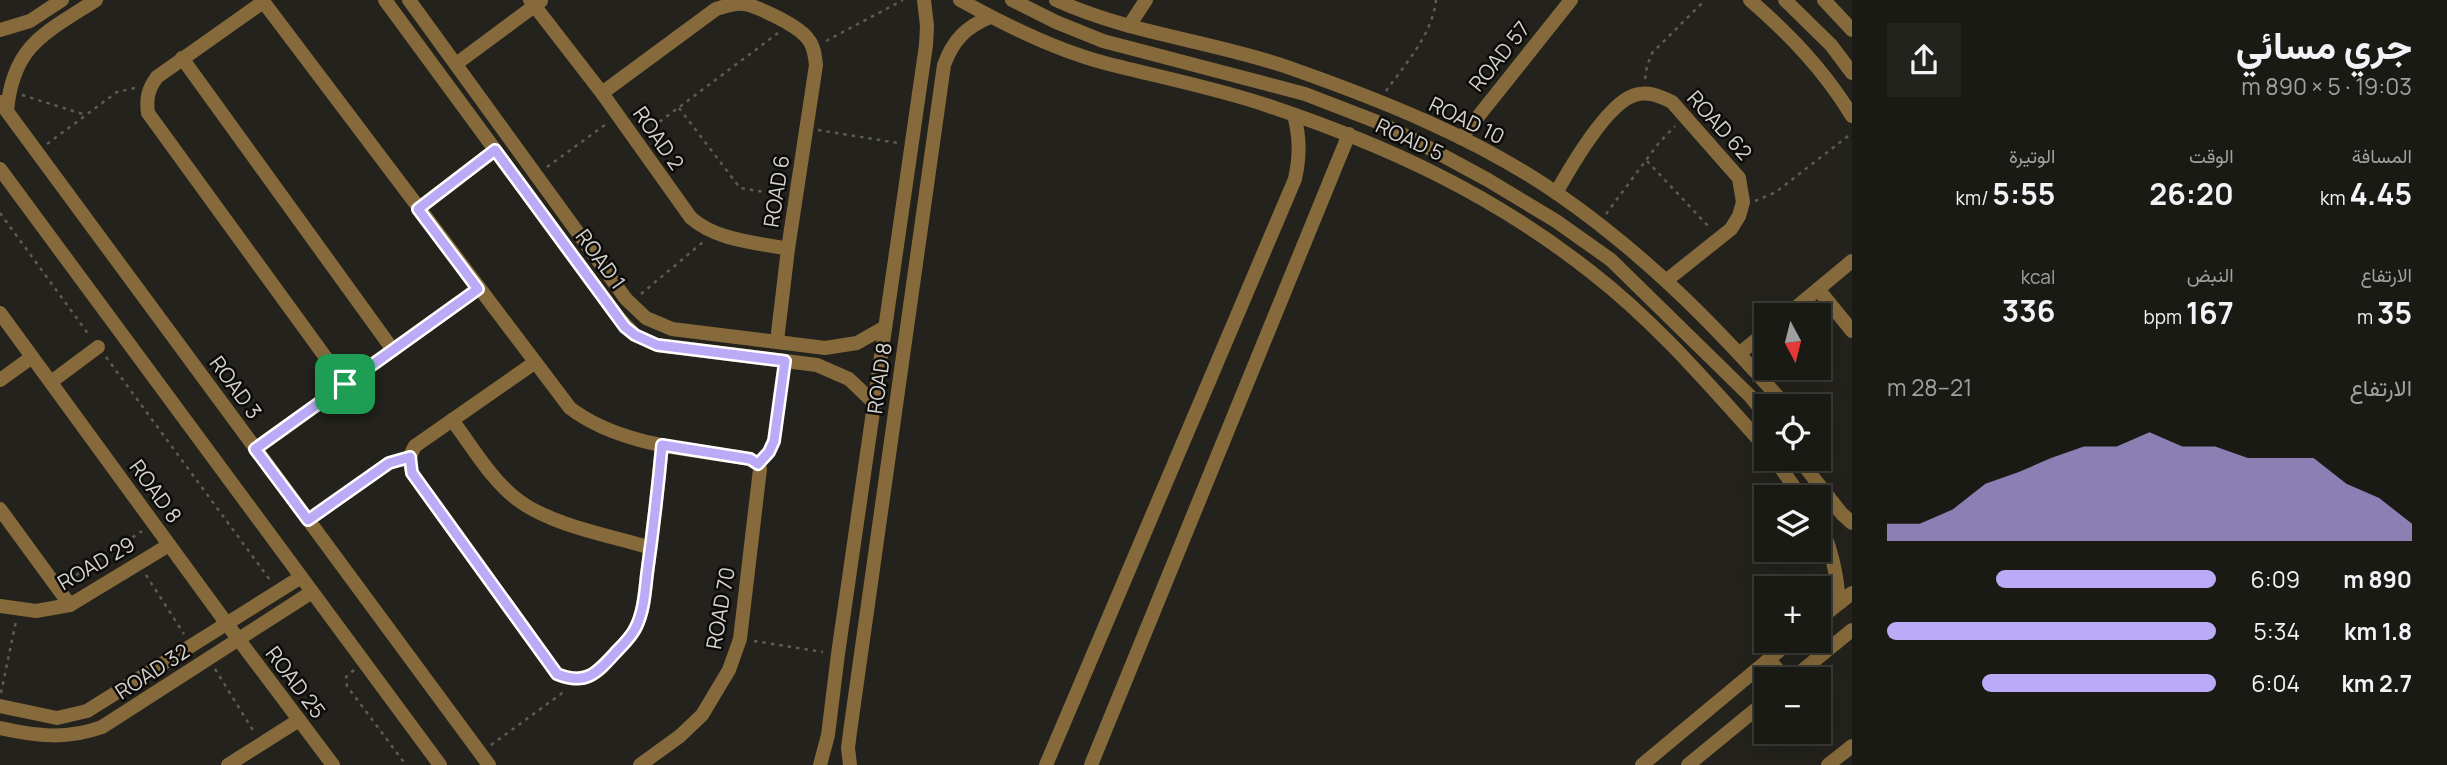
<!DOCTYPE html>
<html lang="ar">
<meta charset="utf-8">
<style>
:root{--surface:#1a1a15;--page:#23231e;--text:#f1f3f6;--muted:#9fa1a0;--line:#383834;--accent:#bbaaf6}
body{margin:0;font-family:Manrope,Vazirmatn,sans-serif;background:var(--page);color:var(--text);direction:rtl;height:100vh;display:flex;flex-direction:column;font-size:26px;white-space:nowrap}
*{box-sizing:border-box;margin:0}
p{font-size:23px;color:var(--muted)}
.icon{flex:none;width:38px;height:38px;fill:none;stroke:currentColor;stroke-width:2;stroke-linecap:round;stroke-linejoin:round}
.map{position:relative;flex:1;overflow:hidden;direction:ltr}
.details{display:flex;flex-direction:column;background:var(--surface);width:595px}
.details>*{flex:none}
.needle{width:46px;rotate:173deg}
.tools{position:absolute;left:1754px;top:303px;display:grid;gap:14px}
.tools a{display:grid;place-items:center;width:77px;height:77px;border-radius:0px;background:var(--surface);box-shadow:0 7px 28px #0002,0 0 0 2px var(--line);font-size:35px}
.pin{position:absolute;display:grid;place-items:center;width:60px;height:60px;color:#fff;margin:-30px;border-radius:14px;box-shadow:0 4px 10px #0006}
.round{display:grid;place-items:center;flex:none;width:74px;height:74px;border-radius:0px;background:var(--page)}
.head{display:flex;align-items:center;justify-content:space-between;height:119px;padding:0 35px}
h1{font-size:38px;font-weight:700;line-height:52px}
.stats{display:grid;grid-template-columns:repeat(3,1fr);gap:10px;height:119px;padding:7px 35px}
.stats div{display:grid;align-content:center}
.stats b{font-size:30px;font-weight:700}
.stats small{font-size:19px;font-weight:400}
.stats p{font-size:19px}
.chart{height:196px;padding:14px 35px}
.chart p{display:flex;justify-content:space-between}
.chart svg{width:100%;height:126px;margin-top:7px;fill:var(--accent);opacity:.7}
ul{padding:0 35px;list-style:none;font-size:23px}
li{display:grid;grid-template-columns:112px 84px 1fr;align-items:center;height:52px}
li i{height:18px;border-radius:9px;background:var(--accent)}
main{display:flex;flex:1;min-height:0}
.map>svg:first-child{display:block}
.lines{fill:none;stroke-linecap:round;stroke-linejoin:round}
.path{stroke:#5c5b56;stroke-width:2.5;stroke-dasharray:3.5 5;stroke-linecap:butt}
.minor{stroke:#866a3b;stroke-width:14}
.route-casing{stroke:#fff;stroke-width:14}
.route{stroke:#bbaaf6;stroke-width:9}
.labels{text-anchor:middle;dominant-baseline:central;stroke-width:5;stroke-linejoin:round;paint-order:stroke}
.street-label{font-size:21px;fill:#d3d2ce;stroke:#0c0b09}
</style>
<main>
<section class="details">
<div class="head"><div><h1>جري مسائي</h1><p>19:03 · 5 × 890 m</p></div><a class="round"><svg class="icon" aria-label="share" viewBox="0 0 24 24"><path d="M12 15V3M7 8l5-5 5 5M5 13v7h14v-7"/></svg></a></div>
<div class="stats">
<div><p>المسافة</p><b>4.45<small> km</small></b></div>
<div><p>الوقت</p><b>26:20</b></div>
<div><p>الوتيرة</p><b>5:55<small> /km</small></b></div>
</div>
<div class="stats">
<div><p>الارتفاع</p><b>35<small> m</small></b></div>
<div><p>النبض</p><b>167<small> bpm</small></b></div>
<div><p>kcal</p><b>336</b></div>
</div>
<div class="chart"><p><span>الارتفاع</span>21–28 m</p>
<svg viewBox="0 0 160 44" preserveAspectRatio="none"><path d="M0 44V38L10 38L20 33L30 24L40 20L50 15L60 11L70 11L80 6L90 11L100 11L110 15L120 15L130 15L140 24L150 29L160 38V44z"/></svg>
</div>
<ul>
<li><b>890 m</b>6:09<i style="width:67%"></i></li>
<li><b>1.8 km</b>5:34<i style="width:100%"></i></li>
<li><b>2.7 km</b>6:04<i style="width:71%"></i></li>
</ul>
</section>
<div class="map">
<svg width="1852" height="765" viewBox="0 0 1852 765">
<rect width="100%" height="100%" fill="#23221c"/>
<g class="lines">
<g class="path">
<polyline points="826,41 903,0"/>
<polyline points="1645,79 1647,66 1652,53 1705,0"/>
<path d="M 1386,91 C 1406,63 1432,35 1436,0"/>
<polyline points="22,95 86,115"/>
<polyline points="679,108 740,188 783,195"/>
<polyline points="818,130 898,143"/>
<polyline points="646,132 778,33"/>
<polyline points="47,144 117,92 135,88"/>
<polyline points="1647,161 1710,228"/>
<polyline points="547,167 606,124"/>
<polyline points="1755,201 1776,192 1852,133"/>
<polyline points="0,213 89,335"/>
<polyline points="1606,214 1658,144 1675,126"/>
<polyline points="641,294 703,242"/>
<polyline points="106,357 270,580"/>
<polyline points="768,453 777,430 783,375"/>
<polyline points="318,513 396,460"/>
<polyline points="146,575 184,634"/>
<polyline points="69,580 142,531"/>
<polyline points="754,641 823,652"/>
<polyline points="215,669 254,732"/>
<polyline points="354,670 346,677 347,686 406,765"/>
<polyline points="1,693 16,621"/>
<polyline points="491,745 565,691"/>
</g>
<g class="minor">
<path d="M 262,0 L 570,408 C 620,446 690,449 750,459 L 758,464 L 760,469 L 740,639 L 729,670 L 702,715 L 680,736 L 640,765"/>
<polyline points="385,0 618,317 635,335 657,345 817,365 849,379 874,403"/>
<polyline points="409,0 626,299 646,318 672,329 825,348 857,343 885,327"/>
<path d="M 530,0 L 602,93 L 691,218 C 718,241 755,242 788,249"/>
<path d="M 960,0 C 1005,25 1055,50 1105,63 C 1159,77 1216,88 1269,106 C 1388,146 1492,194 1591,272 C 1657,323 1711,387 1766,448"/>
<polyline points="1012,0 1056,22 1103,41 1305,94 1380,123 1416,141 1488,180 1556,221 1611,260 1750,396 1766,416"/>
<path d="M 1056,0 C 1130,34 1213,41 1290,68 C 1381,100 1477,138 1558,194 C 1646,255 1716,326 1786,406"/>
<path d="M 1750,0 C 1790,35 1824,70 1852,116"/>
<polyline points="1785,0 1831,45 1852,73"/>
<polyline points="1824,0 1852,30"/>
<path d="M 263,2 L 157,77 C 148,89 146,99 148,113 L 345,384"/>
<polyline points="1129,26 1146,0"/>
<polyline points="0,30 30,21 62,0"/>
<polyline points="182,58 393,350"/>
<polyline points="456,64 541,1"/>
<path d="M 602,93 L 716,9 C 726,6 734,3 744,4 C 759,7 799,26 808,39 C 814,46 815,56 816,65 L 788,249 L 777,341"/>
<polyline points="0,102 489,765"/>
<path d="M 7,111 C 13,45 45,33 96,0"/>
<polyline points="1461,138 1571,0"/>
<polyline points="0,169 440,765"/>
<path d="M 1556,193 C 1570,168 1607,103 1635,95 C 1648,91 1660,96 1672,102 L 1739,178 L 1743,202 L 1739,216 L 1731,229 L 1667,280"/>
<polyline points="418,209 495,150"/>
<polyline points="1818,289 1852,331"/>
<polyline points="0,313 227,624 333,765"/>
<polyline points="1787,315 1852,261"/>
<polyline points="1740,353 1766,332"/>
<path d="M 534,363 L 415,446 C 409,455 409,463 412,473 L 557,674 C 586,686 597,673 616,652 C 623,645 632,636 636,627 C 644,611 645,591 647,574 C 653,531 658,488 662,445"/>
<polyline points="0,380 32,357"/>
<polyline points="51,382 98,347"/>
<path d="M 452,420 C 472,446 491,480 518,500 C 553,526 609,535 651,548"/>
<polyline points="255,449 478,289"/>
<polyline points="1774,458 1801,497"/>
<polyline points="1798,458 1842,514 1852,523"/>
<polyline points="0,509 70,605"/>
<path d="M 1818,521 C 1832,547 1837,574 1839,603"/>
<polyline points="0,606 36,611 70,605 169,545"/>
<polyline points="1818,620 1852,593"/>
<polyline points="1769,659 1785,679"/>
<polyline points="1792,679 1852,630"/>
<polyline points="0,706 57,718 87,711 301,577"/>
<path d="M 0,728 C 37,736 66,740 102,727 L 312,592"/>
<polyline points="228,765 299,720"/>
<polyline points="820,765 828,735 838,654 926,45 927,26 924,0"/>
<path d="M 850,765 L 848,748 L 850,732 L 944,65 C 953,40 966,27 990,17"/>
<path d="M 1046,765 L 1295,179 C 1300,156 1300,138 1294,115"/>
<polyline points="1091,765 1349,134"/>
<polyline points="1642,765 1792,640"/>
<polyline points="1688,765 1766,701"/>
<polyline points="1828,765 1852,746"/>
</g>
</g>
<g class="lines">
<g class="route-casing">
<path id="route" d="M 495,150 L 625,327 L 635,335 L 657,345 L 785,361 L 774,441 L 769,452 L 758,464 L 750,459 L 662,445 C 658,488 653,531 647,574 C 645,591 644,611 636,627 C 632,636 623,645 616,652 C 597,673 586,686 557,674 L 412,473 L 410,457 L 389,463 L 308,520 L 255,449 L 478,289 L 418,209 Z"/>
</g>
<use href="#route" class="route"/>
</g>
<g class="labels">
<g class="street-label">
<text transform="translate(1499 56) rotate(-51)">ROAD 57</text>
<text transform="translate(1467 120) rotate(26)">ROAD 10</text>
<text transform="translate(1720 125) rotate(48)">ROAD 62</text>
<text transform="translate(659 138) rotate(55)">ROAD 2</text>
<text transform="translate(1410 139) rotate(25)">ROAD 5</text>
<text transform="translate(776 191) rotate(-81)">ROAD 6</text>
<text transform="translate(601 259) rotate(54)">ROAD 1</text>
<text transform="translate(879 378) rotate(-82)">ROAD 8</text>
<text transform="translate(236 387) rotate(54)">ROAD 3</text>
<text transform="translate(156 491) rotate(54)">ROAD 8</text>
<text transform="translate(96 563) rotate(-30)">ROAD 29</text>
<text transform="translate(720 608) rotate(-80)">ROAD 70</text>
<text transform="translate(152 671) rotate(-33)">ROAD 32</text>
<text transform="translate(296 682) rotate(53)">ROAD 25</text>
</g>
</g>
</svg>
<div class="tools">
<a><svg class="needle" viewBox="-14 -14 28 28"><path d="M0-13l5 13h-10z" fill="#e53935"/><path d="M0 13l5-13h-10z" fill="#9fa1a0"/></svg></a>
<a><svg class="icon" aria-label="locate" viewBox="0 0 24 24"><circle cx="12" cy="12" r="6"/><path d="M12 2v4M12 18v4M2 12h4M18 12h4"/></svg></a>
<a><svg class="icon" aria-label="layers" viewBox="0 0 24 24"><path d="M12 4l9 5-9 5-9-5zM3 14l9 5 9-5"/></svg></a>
<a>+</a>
<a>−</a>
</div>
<div class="pin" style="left:345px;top:384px;background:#1e9e55"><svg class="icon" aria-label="arrive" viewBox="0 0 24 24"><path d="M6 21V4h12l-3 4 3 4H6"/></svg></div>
</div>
</main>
